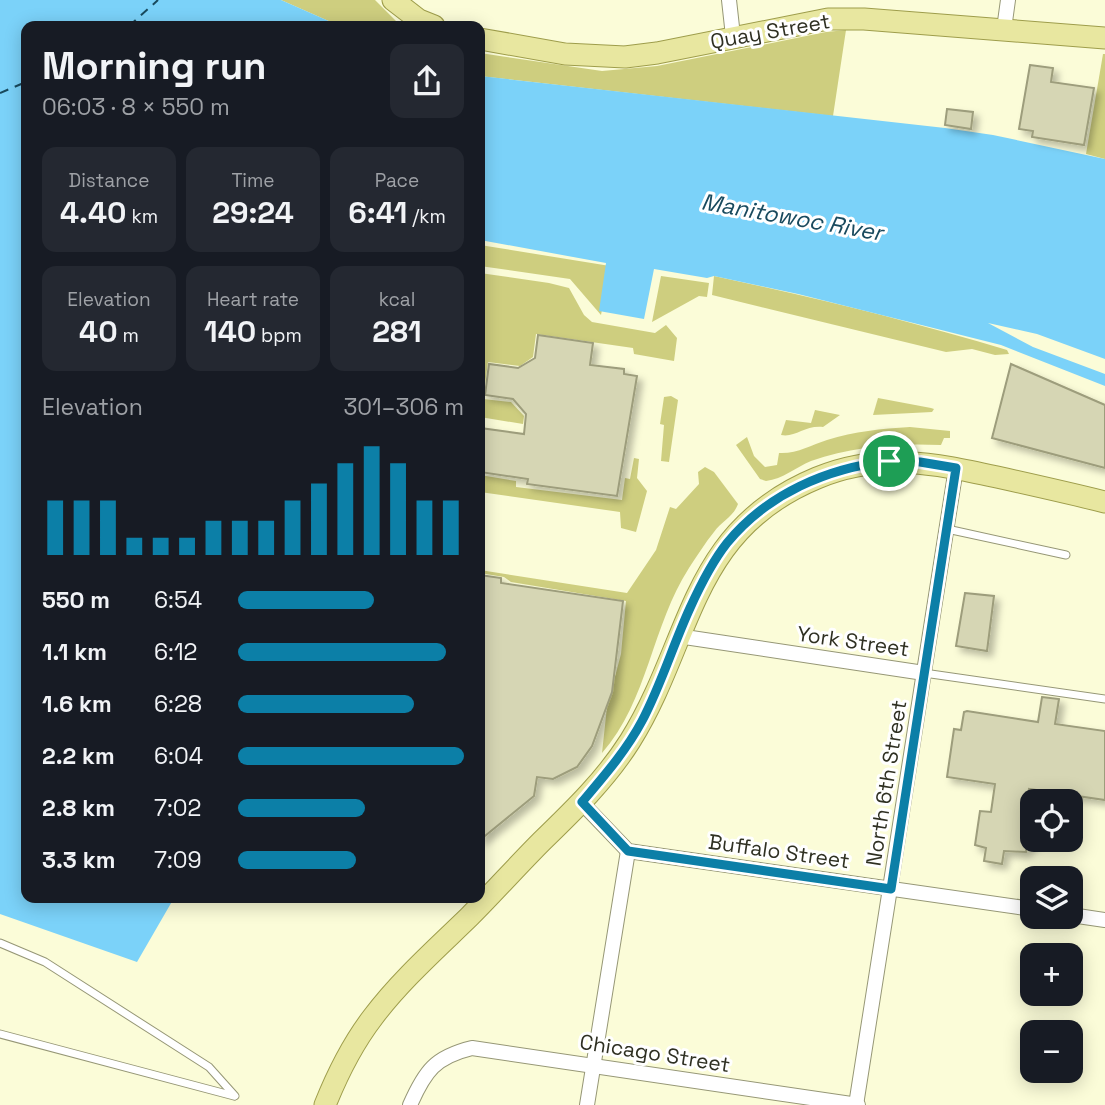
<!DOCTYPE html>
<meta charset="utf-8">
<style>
:root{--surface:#171b24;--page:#242831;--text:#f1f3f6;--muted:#9ea1a6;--accent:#0c7fa7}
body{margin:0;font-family:"Space Grotesk",sans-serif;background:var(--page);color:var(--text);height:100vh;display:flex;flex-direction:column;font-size:26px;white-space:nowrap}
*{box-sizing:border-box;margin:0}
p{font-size:23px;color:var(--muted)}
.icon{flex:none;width:38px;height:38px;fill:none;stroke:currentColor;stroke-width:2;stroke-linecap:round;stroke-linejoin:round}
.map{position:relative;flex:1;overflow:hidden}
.side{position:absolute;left:21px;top:21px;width:464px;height:882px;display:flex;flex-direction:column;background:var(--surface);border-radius:14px;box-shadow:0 4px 18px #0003}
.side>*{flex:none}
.tools{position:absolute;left:1020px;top:789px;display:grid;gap:14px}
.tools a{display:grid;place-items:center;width:63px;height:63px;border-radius:14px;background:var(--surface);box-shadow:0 4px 18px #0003;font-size:35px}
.pin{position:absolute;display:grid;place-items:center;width:60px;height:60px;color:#fff;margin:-30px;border:4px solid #fff;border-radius:50%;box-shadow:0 2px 7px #0007}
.round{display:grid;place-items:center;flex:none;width:74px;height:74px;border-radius:14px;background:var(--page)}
.summary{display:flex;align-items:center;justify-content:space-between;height:119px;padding:0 21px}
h1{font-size:38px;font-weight:600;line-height:52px}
.stats{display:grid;grid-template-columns:repeat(3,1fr);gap:10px;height:119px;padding:7px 21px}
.stats div{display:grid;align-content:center;border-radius:14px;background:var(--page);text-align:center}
.stats b{font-size:30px;font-weight:600}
.stats small{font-size:19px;font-weight:400}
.stats p{font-size:19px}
.chart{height:196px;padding:14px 21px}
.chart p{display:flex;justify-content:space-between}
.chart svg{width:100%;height:126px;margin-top:7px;stroke:var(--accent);stroke-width:6}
ul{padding:0 21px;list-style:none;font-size:23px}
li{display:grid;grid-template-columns:112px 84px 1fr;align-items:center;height:52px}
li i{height:18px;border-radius:9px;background:var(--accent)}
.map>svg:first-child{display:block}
.green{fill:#cece7f}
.water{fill:#7bd2f9}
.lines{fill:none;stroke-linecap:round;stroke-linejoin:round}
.ferry{stroke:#194a5e;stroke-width:2;stroke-dasharray:9 7;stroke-linecap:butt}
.building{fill:#d6d6b4;stroke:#9d9d7c;stroke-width:2;filter:url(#shadow)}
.lane-casing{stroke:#969776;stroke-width:9}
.street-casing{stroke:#969776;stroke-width:16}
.primary-casing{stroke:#9e9d4b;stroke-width:23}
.lane{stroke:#fff;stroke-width:7}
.street{stroke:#fff;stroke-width:14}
.primary{stroke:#e8e7a0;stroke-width:21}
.route-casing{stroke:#fff;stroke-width:14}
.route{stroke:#0c7fa7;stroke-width:9}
.labels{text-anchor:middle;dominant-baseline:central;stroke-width:6;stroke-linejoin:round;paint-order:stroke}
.street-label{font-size:21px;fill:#2f3022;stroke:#fff}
.water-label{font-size:23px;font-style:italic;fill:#194a5e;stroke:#fff}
</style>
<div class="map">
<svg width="1105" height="1105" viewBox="0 0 1105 1105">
<defs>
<filter id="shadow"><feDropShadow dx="5" dy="5" stdDeviation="3.5" flood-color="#0004"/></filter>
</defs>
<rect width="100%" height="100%" fill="#fbfcd8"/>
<g class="green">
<polygon points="281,0 375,0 401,26 340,26"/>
<polygon points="846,30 833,116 480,76 480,53 602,71 657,66 826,32"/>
<polygon points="1103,54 1105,54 1105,159 1086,154"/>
<polygon points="480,245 610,266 601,315 570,279 480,266"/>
<polygon points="480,273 549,283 569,288 584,315 592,322 655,333 666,325 677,338 674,361 634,354 633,348 536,334 533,357 520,366 488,362 483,399 511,402 524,416 523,424 480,417"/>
<polygon points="661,276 709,283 707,297 699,296 652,322"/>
<path d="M 714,276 C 813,297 911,321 1007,350 L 1009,354 L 995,355 L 972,349 L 946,352 L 712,295 Z"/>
<polygon points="671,396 678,400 669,462 661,461 664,425 660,424 664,397"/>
<polygon points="878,398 931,408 934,409 932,412 873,415"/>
<path d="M 815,410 L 840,415 L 823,427 C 805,425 795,438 781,435 L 786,420 L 811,423 Z"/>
<path d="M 910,427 L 950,431 L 950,438 L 944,438 L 941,445 C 896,443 854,446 811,461 C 796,467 783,479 766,481 L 760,479 L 736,445 L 747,437 L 754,456 L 765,467 L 777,465 L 779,453 C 797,454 811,445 827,440 C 855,431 881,429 910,427 Z"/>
<polygon points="634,458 639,459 637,478 647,491 636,532 621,528 620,512 480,492 480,475 516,481 516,487 622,500 625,478 630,479"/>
<path d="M 705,467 L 714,472 L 738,504 C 734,516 721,522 714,532 C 705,543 697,556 689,568 C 652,625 648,701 602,753 L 607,707 L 621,654 L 626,601 L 511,582 L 504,577 L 480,573 L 480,570 L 627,593 L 656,550 L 670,507 L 676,509 L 699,484 L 698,472 Z"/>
</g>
<g class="water">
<polygon points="0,0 281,0 340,26 26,26 26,898 174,898 137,962 0,914"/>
<polygon points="480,76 945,128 993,135 1105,159 1105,359 1037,334 988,323 1033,347 1105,374 1105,386 1001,345 798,294 714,276 707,278 654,269 644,319 599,311 606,263 480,240"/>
</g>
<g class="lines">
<g class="ferry">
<polyline points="129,26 158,0"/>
<polyline points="0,93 26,82"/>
</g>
</g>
<g class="building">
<polygon points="1030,65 1053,68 1051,82 1094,88 1084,145 1032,137 1033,131 1019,129"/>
<polygon points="947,109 973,112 971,129 945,125"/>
<polygon points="538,335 593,343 590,365 624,369 624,374 637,376 617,496 527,484 528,479 480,472 480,428 524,434 526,414 513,399 485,395 489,364 518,368 535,358"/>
<polygon points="1011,364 1105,405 1105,468 992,438"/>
<polygon points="480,575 501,578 501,583 623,601 612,692 592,746 577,767 553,779 537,777 534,796 480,840"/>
<polygon points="965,593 994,596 987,651 956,646"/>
<polygon points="1042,697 1059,699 1055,724 1105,731 1105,800 1029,789 1025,815 1032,816 1032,846 1027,845 1026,852 1004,851 1002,864 984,861 986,848 975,845 980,811 991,812 995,784 947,777 954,729 961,730 964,712 967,711 1038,722"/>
</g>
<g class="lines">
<g class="lane-casing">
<g id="lane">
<polyline points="947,529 1066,555"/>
<polyline points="924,673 1105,699"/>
<polyline points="0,943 45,962 209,1067 235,1096"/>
<polyline points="0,1034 234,1096"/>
</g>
</g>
<g class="street-casing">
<g id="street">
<polyline points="729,0 733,36"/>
<polyline points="1004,29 1008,0"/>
<polyline points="678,636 924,673"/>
<polyline points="581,802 628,851 1032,909"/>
<polyline points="1071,915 1105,920"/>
<path d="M 410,1105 C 425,1071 435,1057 472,1048 L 858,1105"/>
<polyline points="587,1105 628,851"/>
<polyline points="856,1105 956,468"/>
</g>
</g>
<g class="primary-casing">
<g id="primary">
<polyline points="393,0 419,20 434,26"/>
<polyline points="480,39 565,54 625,57 657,53 828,19 864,19 1105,38"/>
<path d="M 325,1105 C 337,1075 353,1043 373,1017 C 400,981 436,949 469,917 C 494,892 517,866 542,841 C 574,810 606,779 630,741 C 693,640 689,531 817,478 C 880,452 933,463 997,477 C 1033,485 1069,493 1105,502"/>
</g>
</g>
<use href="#lane" class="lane"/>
<use href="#street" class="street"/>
<use href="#primary" class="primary"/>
</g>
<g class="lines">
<g class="route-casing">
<path id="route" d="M 889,461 L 920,462 L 956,468 L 891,889 L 628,851 L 582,802 C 604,776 626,751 642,721 C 661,685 673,645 690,608 C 700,586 712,562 727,543 C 767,494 827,468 889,461 Z"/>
</g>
<use href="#route" class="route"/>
</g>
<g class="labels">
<g class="street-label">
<text transform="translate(770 31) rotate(-10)">Quay Street</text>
<text transform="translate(853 641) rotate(8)">York Street</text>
<text transform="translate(886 783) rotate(-81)">North 6th Street</text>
<text transform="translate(779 851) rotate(8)">Buffalo Street</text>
<text transform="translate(655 1053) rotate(9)">Chicago Street</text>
</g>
<g class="water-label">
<text transform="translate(792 217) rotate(10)">Manitowoc River</text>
</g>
</g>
</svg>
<div class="tools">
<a><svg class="icon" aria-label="locate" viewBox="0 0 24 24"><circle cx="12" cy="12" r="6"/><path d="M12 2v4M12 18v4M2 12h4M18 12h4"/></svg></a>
<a><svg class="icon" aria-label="layers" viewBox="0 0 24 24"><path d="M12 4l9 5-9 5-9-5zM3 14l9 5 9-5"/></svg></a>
<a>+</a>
<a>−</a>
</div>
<div class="pin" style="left:889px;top:461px;background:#1e9e55"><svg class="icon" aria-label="arrive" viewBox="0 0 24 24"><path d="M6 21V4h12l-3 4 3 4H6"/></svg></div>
<section class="side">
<div class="summary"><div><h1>Morning run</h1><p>06:03 · 8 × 550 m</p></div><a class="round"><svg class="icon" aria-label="share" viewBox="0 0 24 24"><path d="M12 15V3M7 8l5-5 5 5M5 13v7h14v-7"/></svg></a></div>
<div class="stats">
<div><p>Distance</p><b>4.40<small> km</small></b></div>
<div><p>Time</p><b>29:24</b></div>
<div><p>Pace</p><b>6:41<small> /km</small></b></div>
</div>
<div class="stats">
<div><p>Elevation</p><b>40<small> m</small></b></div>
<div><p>Heart rate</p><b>140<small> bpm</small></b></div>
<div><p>kcal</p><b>281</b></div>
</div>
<div class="chart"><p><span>Elevation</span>301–306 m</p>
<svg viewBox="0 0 160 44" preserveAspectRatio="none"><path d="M5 44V25M15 44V25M25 44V25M35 44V38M45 44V38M55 44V38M65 44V32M75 44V32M85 44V32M95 44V25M105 44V19M115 44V12M125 44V6M135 44V12M145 44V25M155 44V25"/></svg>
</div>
<ul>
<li><b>550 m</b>6:54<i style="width:60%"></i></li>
<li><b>1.1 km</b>6:12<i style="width:92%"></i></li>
<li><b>1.6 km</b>6:28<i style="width:78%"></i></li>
<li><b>2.2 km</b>6:04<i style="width:100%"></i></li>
<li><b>2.8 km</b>7:02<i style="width:56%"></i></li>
<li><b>3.3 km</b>7:09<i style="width:52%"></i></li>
</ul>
</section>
</div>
